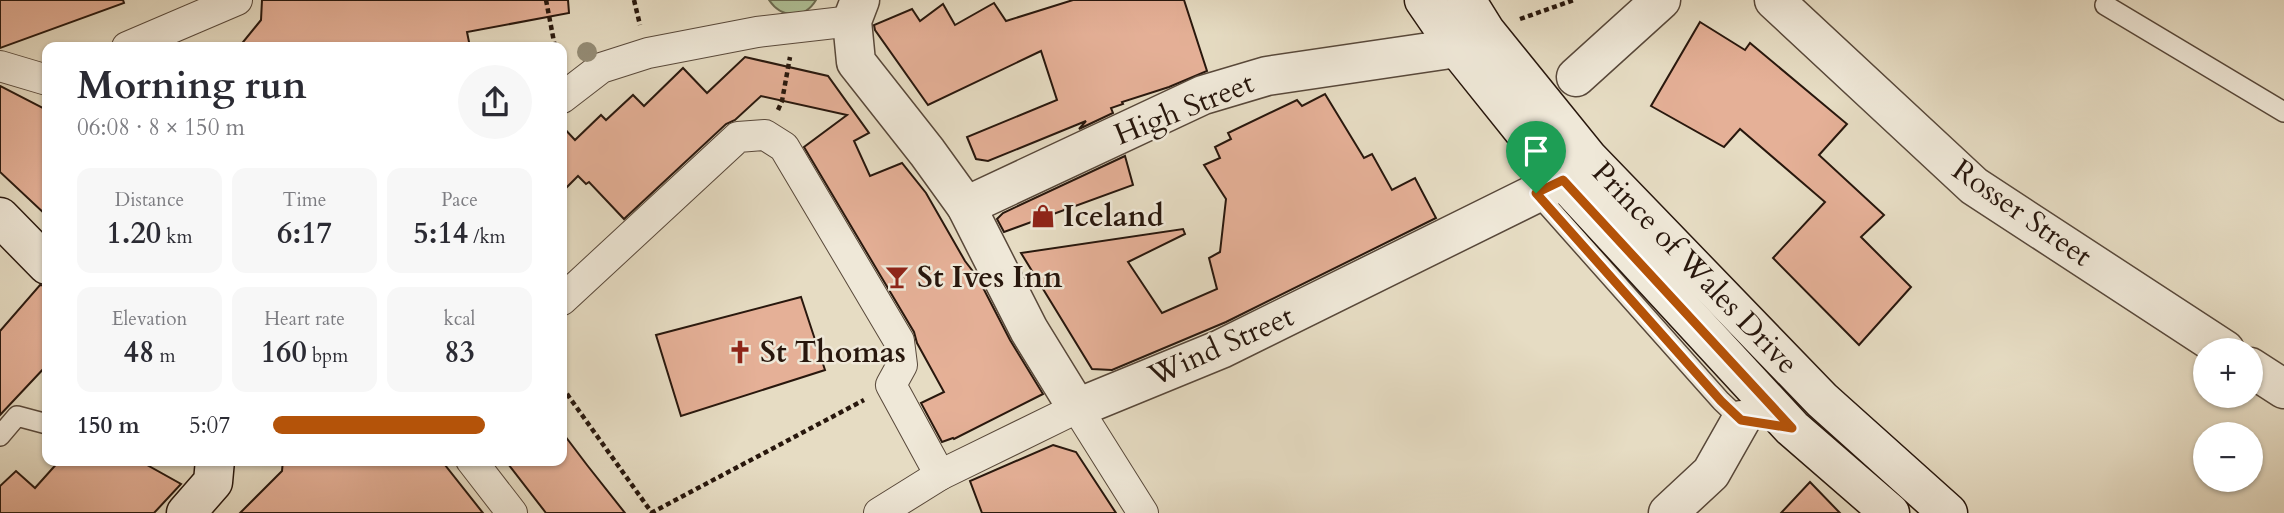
<!DOCTYPE html>
<meta charset="utf-8">
<style>
:root{--surface:#fff;--page:#f7f7f7;--text:#2b2b33;--muted:#7c7c81;--accent:#b45309}
body{margin:0;font-family:Cardo,serif;background:var(--page);color:var(--text);height:100vh;display:flex;flex-direction:column;font-size:26px;white-space:nowrap}
*{box-sizing:border-box;margin:0}
p{font-size:23px;color:var(--muted)}
.icon{flex:none;width:38px;height:38px;fill:none;stroke:currentColor;stroke-width:2;stroke-linecap:round;stroke-linejoin:round}
.map{position:relative;flex:1;overflow:hidden}
.sheet{position:absolute;left:42px;top:42px;width:525px;height:424px;display:flex;flex-direction:column;background:var(--surface);border-radius:14px;box-shadow:0 2px 5px #0004}
.sheet>*{flex:none}
.controls{position:absolute;left:2193px;top:338px;display:grid;gap:14px}
.controls a{display:grid;place-items:center;width:70px;height:70px;border-radius:50%;background:var(--surface);box-shadow:0 2px 5px #0004;font-size:35px}
.pin{position:absolute;display:grid;place-items:center;width:60px;height:60px;color:#fff;margin:-72px -30px;border-radius:50% 50% 50% 0;rotate:-45deg;box-shadow:0 0 7px #0007}
.pin .icon{rotate:45deg}
.round{display:grid;place-items:center;flex:none;width:74px;height:74px;border-radius:37px;background:var(--page)}
.summary{display:flex;align-items:center;justify-content:space-between;height:119px;padding:0 35px}
h1{font-size:38px;font-weight:800;line-height:52px}
.metrics{display:grid;grid-template-columns:repeat(3,1fr);gap:10px;height:119px;padding:7px 35px}
.metrics div{display:grid;align-content:center;border-radius:14px;background:var(--page);text-align:center}
.metrics b{font-size:30px;font-weight:800}
.metrics small{font-size:19px;font-weight:400}
.metrics p{font-size:19px}
ul{padding:0 35px;list-style:none;font-size:23px}
li{display:grid;grid-template-columns:112px 84px 1fr;align-items:center;height:52px}
li i{height:18px;border-radius:9px;background:var(--accent)}
.map>svg:first-child{display:block}
.green{fill:#b0c298;stroke:#6c6c52;stroke-width:2}
.building{fill:#e5b097;stroke:#28170d;stroke-width:2}
.lines{fill:none;stroke-linecap:round;stroke-linejoin:round}
.service-casing{stroke:#58483a;stroke-width:22}
.pedestrian-casing{stroke:#58483a;stroke-width:32}
.minor-casing{stroke:#58483a;stroke-width:41}
.secondary-casing{stroke:#28170d;stroke-width:41}
.path{stroke:#28170d;stroke-width:4.5;stroke-dasharray:5 3.5;stroke-linecap:butt}
.service{stroke:#efe8d8;stroke-width:19}
.pedestrian{stroke:#efe8d8;stroke-width:30}
.minor{stroke:#efe8d8;stroke-width:38}
.secondary{stroke:#efe8d8;stroke-width:38}
.tree{fill:#948c76}
.route-casing{stroke:#fff;stroke-width:14}
.route{stroke:#b45309;stroke-width:9}
.labels{text-anchor:middle;dominant-baseline:central;stroke-width:5;stroke-linejoin:round;paint-order:stroke}
.street-label{font-size:30px;fill:#28170d;stroke:#efe8d8}
.poi-label{font-size:30px;font-weight:bold;fill:#28170d;stroke:#efe8d8;text-anchor:start}
</style>
<div class="map">
<svg width="2284" height="513" viewBox="0 0 2284 513">
<rect width="100%" height="100%" fill="#e6dcc3"/>
<filter id="stains"><feTurbulence type="fractalNoise" baseFrequency=".00286" numOctaves="4"/><feColorMatrix values="0 0 0 0 .2 0 0 0 0 .09 0 0 0 0 .02 0 0 0 .5 -.17"/></filter>
<radialGradient id="worn" r=".72"><stop offset=".6" stop-color="#630" stop-opacity="0"/><stop offset="1" stop-color="#630" stop-opacity=".3"/></radialGradient>
<path class="green" d="M 769,0 L 816,0 C 804,20 781,18 769,0 Z"/>
<g class="building">
<polygon points="0,0 123,0 124,3 0,48"/>
<polygon points="262,0 568,0 569,13 467,32 470,47 239,47 261,20"/>
<polygon points="1073,0 1184,0 1207,71 1169,87 1122,102 1123,104 1111,108 1113,113 1079,129 1086,121 988,161 976,159 967,137 1057,100 1041,51 928,105 875,30 874,25 912,9 920,21 943,4 955,25 994,3 1006,21"/>
<polygon points="1700,22 1745,50 1750,43 1847,124 1819,155 1884,215 1861,237 1911,287 1859,345 1773,258 1825,202 1740,129 1724,147 1651,106"/>
<polygon points="745,57 828,76 869,133 854,141 870,176 902,163 926,193 965,261 978,278 1010,340 1043,394 954,439 953,438 942,442 921,403 944,392 917,343 914,332 804,147 847,115 761,96 735,120 726,124 624,219 589,182 586,184 578,176 562,192 562,126 575,140 601,115 606,120 633,95 644,106 683,68 707,93"/>
<polygon points="0,86 47,110 47,216 0,172"/>
<polygon points="1325,94 1364,158 1372,154 1392,190 1415,178 1436,218 1226,322 1112,370 1092,369 1021,253 1183,229 1185,234 1128,262 1162,313 1217,289 1209,258 1220,252 1226,199 1204,165 1220,158 1215,147 1231,139 1228,133 1297,100 1302,106"/>
<polygon points="1125,156 1133,185 1004,232 997,219 1003,213"/>
<polygon points="40,285 47,286 47,365 0,415 0,331"/>
<polygon points="801,297 825,370 681,416 656,335"/>
<polygon points="562,432 587,465 625,513 546,513 505,460 562,460"/>
<polygon points="1053,445 1076,452 1116,513 982,513 970,481"/>
<polygon points="60,460 138,460 181,484 154,513 0,513 0,486 16,471 35,488"/>
<polygon points="283,460 441,460 483,513 240,513 282,471"/>
<polygon points="1810,482 1840,513 1781,513"/>
</g>
<g class="lines">
<g class="service-casing">
<g id="service">
<polyline points="2105,5 2284,112"/>
<polyline points="1536,193 1721,401 1741,420"/>
<polyline points="0,436 17,416 47,424"/>
</g>
</g>
<g class="pedestrian-casing">
<g id="pedestrian">
<polyline points="127,47 237,0"/>
<polyline points="0,66 47,80"/>
<polyline points="562,98 601,68 648,53 757,32 852,21"/>
<polyline points="562,300 738,137 765,135 784,147 899,341 902,365 891,385 940,475"/>
<polyline points="471,460 512,513"/>
<polyline points="879,513 940,475 1077,408 1143,513"/>
</g>
</g>
<g class="minor-casing">
<g id="minor">
<polyline points="860,0 852,21 856,62 927,152 966,206 1029,330 1077,408 1221,349 1563,180"/>
<polyline points="1774,0 1974,186 2225,350"/>
<polyline points="1576,77 1661,0"/>
<polyline points="966,206 1203,95 1267,76 1457,48"/>
<polyline points="2250,367 2284,389"/>
<polyline points="1668,513 1711,473 1741,420"/>
</g>
</g>
<g class="secondary-casing">
<g id="secondary">
<polyline points="1424,0 1457,48 1563,180 1792,428 1890,513"/>
<polyline points="1466,0 1486,32 1588,158 1822,400 1948,513"/>
<polyline points="0,217 47,265"/>
<polyline points="186,513 213,482 215,460"/>
</g>
</g>
<g class="path">
<polyline points="546,0 555,47"/>
<polyline points="634,0 640,25"/>
<polyline points="1520,19 1574,0"/>
<polyline points="778,110 782,101 790,57"/>
<polyline points="562,387 652,513"/>
<polyline points="651,513 864,400"/>
</g>
<use href="#service" class="service"/>
<use href="#pedestrian" class="pedestrian"/>
<use href="#minor" class="minor"/>
<use href="#secondary" class="secondary"/>
</g>
<circle class="tree" cx="587" cy="52" r="10"/>
<g class="lines">
<g class="route-casing">
<polygon id="route" points="1563,180 1792,428 1741,420 1721,401 1536,193"/>
</g>
<use href="#route" class="route"/>
</g>
<defs>
<g id="shop-bare" transform="scale(1.89)"><path d="M-5-2.5h2.3a2.7 3.5 0 0 1 5.4 0H5L5.5 6h-11ZM-1.5-2.5h3a1.5 2.3 0 0 0-3 0Z" fill="#8f2418" stroke="#efe8d8" stroke-width="2.5" paint-order="stroke"/></g>
<g id="bar-bare" transform="scale(1.89)"><path d="M-6-5H6L.8 .8V4.5H3.5V6h-7V4.5H-.8V.8Z" fill="#8f2418" stroke="#efe8d8" stroke-width="2.5" paint-order="stroke"/></g>
<g id="church-bare" transform="scale(1.89)"><path d="M-1.2-6h2.4v3.5h3.3v2.4h-3.3V6h-2.4V-.1h-3.3v-2.4h3.3Z" fill="#8f2418" stroke="#efe8d8" stroke-width="2.5" paint-order="stroke"/></g>
</defs>
<g fill-rule="evenodd">
<use href="#shop-bare" x="1043" y="216"/>
<use href="#bar-bare" x="897" y="277"/>
<use href="#church-bare" x="740" y="352"/>
</g>
<g class="labels">
<g class="street-label">
<text transform="translate(1184 109) rotate(-22)">High Street</text>
<text transform="translate(2022 213) rotate(35)">Rosser Street</text>
<text transform="translate(1695 268) rotate(46)">Prince of Wales Drive</text>
<text transform="translate(1221 346) rotate(-24)">Wind Street</text>
</g>
<g class="poi-label">
<text x="1063" y="216">Iceland</text>
<text x="917" y="277">St Ives Inn</text>
<text x="760" y="352">St Thomas</text>
</g>
</g>
<rect width="100%" height="100%" filter="url(#stains)"/>
<rect width="100%" height="100%" fill="url(#worn)"/>
</svg>
<div class="controls">
<a>+</a>
<a>−</a>
</div>
<div class="pin" style="left:1536px;top:193px;background:#1e9e55"><svg class="icon" aria-label="arrive" viewBox="0 0 24 24"><path d="M6 21V4h12l-3 4 3 4H6"/></svg></div>
<section class="sheet">
<div class="summary"><div><h1>Morning run</h1><p>06:08 · 8 × 150 m</p></div><a class="round"><svg class="icon" aria-label="share" viewBox="0 0 24 24"><path d="M12 15V3M7 8l5-5 5 5M5 13v7h14v-7"/></svg></a></div>
<div class="metrics">
<div><p>Distance</p><b>1.20<small> km</small></b></div>
<div><p>Time</p><b>6:17</b></div>
<div><p>Pace</p><b>5:14<small> /km</small></b></div>
</div>
<div class="metrics">
<div><p>Elevation</p><b>48<small> m</small></b></div>
<div><p>Heart rate</p><b>160<small> bpm</small></b></div>
<div><p>kcal</p><b>83</b></div>
</div>
<ul>
<li><b>150 m</b>5:07<i style="width:82%"></i></li>
</ul>
</section>
</div>
